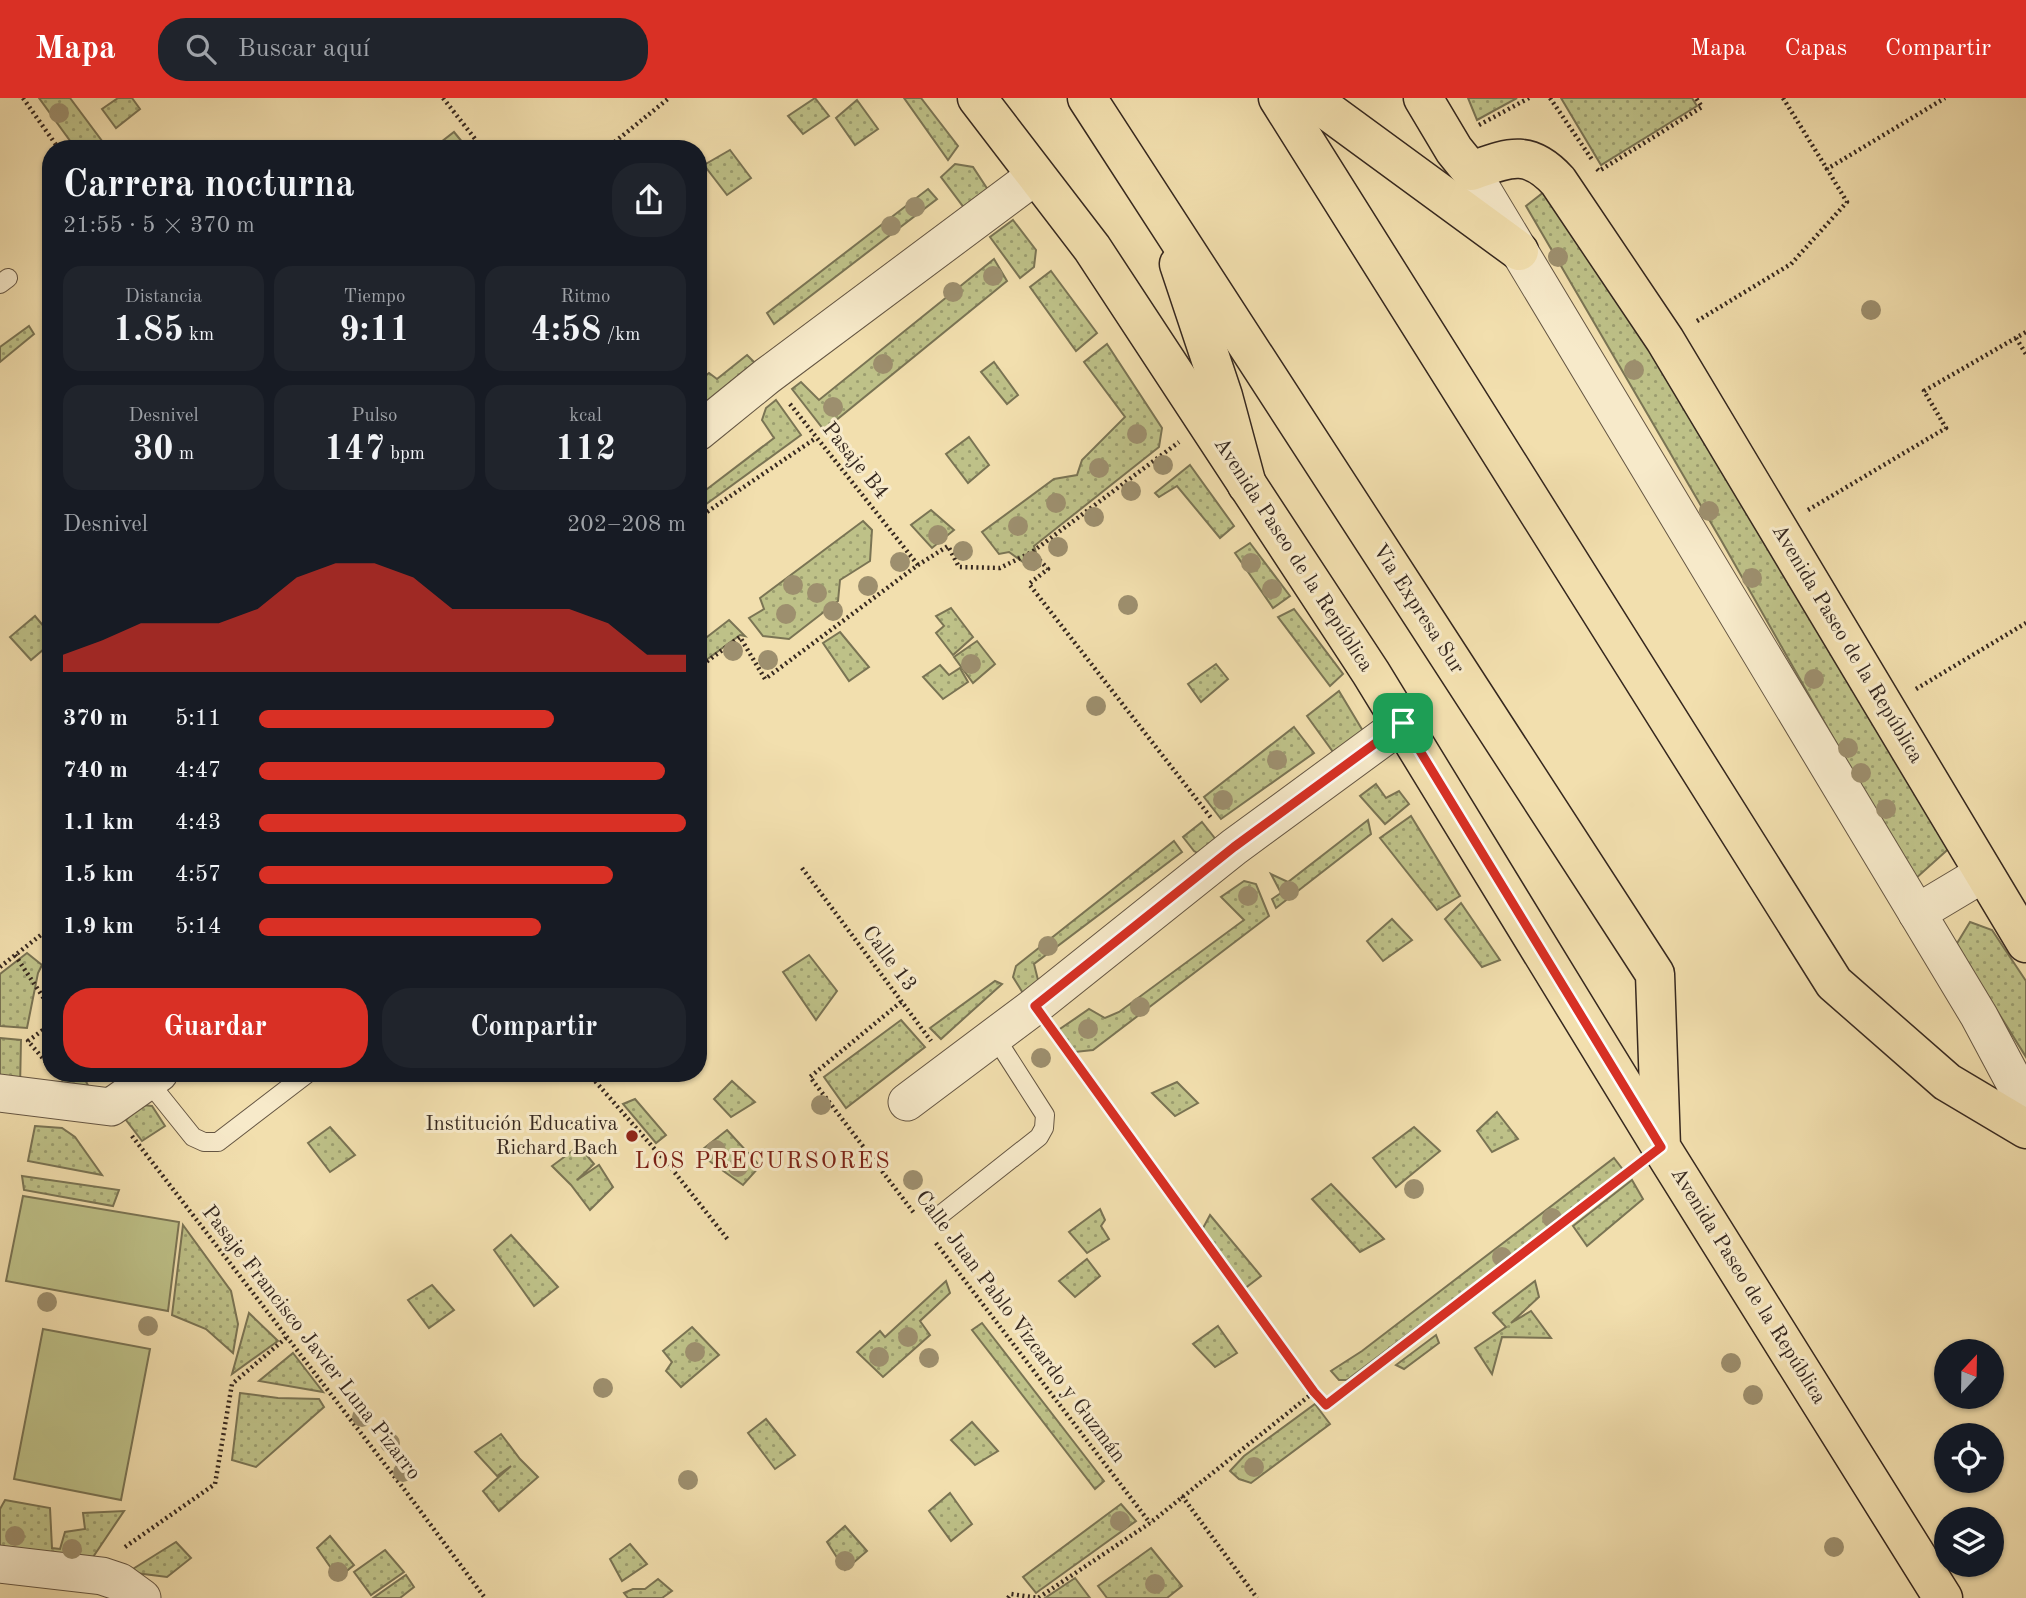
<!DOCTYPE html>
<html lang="es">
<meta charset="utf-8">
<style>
:root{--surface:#171b24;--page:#20242c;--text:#f1f3f6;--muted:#9ea1a6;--accent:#d93025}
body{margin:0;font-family:"Old Standard TT",serif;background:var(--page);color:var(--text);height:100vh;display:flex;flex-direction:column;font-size:26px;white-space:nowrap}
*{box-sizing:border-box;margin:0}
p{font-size:23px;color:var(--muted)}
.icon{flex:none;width:38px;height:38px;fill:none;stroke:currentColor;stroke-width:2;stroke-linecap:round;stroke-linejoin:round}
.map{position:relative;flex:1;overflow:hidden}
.panel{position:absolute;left:42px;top:42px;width:665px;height:942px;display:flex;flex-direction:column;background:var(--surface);border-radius:28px;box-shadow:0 2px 5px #0004}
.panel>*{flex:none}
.needle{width:46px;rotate:22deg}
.controls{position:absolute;left:1934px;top:1241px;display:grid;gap:14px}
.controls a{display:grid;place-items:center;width:70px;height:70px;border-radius:50%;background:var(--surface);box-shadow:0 2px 5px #0004;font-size:35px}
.pin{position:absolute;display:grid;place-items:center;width:60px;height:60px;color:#fff;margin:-30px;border-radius:14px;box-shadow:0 4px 10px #0006}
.round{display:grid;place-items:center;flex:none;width:74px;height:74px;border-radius:28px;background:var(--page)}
.headline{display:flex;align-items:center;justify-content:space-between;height:119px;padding:0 21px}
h1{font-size:38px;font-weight:700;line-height:52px}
.metrics{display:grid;grid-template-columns:repeat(3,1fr);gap:10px;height:119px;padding:7px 21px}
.metrics div{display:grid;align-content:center;border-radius:18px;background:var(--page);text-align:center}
.metrics b{font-size:35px;font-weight:700}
.metrics small{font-size:19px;font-weight:400}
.metrics p{font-size:19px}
.chart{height:196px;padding:14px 21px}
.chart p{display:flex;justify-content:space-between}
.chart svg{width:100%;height:126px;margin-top:7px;fill:var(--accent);opacity:.7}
.action{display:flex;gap:14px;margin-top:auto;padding:14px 21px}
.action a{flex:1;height:80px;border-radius:28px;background:var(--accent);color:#fff;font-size:28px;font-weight:700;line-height:80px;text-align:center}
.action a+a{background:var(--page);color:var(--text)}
ul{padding:0 21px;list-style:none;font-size:23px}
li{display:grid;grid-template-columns:112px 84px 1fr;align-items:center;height:52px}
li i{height:18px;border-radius:9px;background:var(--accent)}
header{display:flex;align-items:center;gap:42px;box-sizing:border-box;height:98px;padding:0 35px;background:var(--accent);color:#fff}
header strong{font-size:33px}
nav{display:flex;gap:38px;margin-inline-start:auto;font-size:24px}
.search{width:490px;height:63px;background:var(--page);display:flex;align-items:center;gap:18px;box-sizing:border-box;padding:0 24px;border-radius:28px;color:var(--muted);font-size:26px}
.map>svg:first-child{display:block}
.grass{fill:url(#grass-dots);stroke:#7a7454;stroke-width:2}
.park{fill:#bec188;stroke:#7a7454;stroke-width:2}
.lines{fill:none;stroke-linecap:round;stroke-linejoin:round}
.lane-casing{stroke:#655643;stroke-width:20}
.street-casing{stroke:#655643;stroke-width:39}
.primary-casing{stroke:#36281f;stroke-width:41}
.highway-casing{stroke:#36281f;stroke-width:41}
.path{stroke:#36281f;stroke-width:4.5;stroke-dasharray:2 3.5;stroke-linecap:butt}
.lane{stroke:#f7eaca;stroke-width:18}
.street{stroke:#f7eaca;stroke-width:37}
.primary{stroke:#f2dfae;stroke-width:38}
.highway{stroke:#f2dfae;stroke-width:38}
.tree{fill:#9d8f6e}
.route-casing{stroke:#fff;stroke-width:14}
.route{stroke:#d93025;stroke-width:9}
.poi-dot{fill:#8f2418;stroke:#f7eaca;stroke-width:2.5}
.labels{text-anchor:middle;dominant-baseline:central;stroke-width:6;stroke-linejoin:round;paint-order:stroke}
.street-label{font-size:21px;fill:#36281f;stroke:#f7eaca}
.poi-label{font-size:21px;fill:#36281f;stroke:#f7eaca;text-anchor:end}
.neighbourhood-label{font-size:23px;letter-spacing:2px;fill:#7a1f14;stroke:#f7eaca}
</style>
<header>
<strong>Mapa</strong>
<div class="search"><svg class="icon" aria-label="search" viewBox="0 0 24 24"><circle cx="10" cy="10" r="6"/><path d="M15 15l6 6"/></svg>Buscar aquí</div>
<nav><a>Mapa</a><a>Capas</a><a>Compartir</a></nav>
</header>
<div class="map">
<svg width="2026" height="1500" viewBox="0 0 2026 1500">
<defs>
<pattern id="grass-dots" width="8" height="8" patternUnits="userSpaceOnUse" patternTransform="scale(1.75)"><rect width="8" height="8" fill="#bec188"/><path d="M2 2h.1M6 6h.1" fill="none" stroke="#9b9d6f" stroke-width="1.8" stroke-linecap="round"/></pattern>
</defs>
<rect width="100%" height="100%" fill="#f2dfae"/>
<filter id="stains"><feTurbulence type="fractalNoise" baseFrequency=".00286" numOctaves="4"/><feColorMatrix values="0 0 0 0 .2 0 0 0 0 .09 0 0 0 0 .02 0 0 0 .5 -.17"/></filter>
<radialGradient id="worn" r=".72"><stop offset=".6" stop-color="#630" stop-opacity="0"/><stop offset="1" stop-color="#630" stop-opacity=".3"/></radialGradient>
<g class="grass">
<polygon points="39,0 70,0 108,51 76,51"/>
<polygon points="118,0 132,0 140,11 116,30 102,11"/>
<polygon points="815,0 829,18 803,36 788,18"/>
<polygon points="904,0 921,0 958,48 948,62"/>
<polygon points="1468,0 1517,0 1477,22"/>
<polygon points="1561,0 1692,0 1697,8 1601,67"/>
<polygon points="857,2 878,31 855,47 836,20"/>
<polygon points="454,34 468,51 432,51"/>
<polygon points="730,52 751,80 727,97 704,67"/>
<polygon points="955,66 973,69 992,98 968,115 941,79"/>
<polygon points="1549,90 1955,745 1914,782 1721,442 1526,108"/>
<polygon points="928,91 937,101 774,226 767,215"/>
<polygon points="1013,122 1036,152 1034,169 1020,180 990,139"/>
<polygon points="994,161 1007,183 824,332 792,291 801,284 819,302"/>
<polygon points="1051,173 1097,235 1076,253 1030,189"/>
<polygon points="29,228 34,236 0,264 0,249"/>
<polygon points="1107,246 1162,330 1159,349 1034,448 1040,468 1034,472 1009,454 999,456 982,434 1054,381 1077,377 1082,362 1125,319 1084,264"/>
<polygon points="747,257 762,272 698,310 698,284 709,275 717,281"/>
<polygon points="994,264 1018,297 1007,306 981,274"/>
<polygon points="776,302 801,337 698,412 698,398 774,340 762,322 766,310"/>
<polygon points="969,339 989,367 968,385 946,356"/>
<polygon points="1190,367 1234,428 1220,440 1177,388 1159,399 1155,395"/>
<polygon points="931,412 954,432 932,450 911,427"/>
<polygon points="863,423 872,432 870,463 840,482 838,503 789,541 763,538 749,520 764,511 760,500"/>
<polygon points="1250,445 1290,498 1273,510 1235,455"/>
<polygon points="951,510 973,539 953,557 936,535 944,528 936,518"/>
<polygon points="1294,511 1343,576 1330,588 1278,519"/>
<polygon points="35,518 51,537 51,545 31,562 10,539"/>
<polygon points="729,522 745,538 740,537 698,568 698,546"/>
<polygon points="840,534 869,569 849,583 823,545"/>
<polygon points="977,543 995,566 973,585 954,559"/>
<polygon points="1216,566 1228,581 1201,604 1188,586"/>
<polygon points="940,567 949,577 960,570 968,584 943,601 923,579"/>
<polygon points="1339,593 1369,643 1341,665 1307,618"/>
<polygon points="1294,629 1314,655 1221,721 1204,699"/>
<polygon points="1376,686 1386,700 1399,693 1409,706 1385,726 1360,698"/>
<polygon points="1411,718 1460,798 1437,812 1380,740"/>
<polygon points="1368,722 1371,736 1276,810 1272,801 1281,795 1271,776 1288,784"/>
<polygon points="1202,724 1225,753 1210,762 1194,753 1183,739"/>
<polygon points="1174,743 1182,754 1034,866 1039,886 1031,908 1013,879 1016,868"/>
<polygon points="1244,783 1256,786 1269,818 1093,952 1075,954 1057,933 1089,911 1105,920 1119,914 1244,822 1221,799"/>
<polygon points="1461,805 1500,862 1482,869 1445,821"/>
<polygon points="1392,821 1412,842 1383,863 1367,843"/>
<polygon points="1970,824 1992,832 2026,883 2026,959 1956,847"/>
<polygon points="27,855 42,867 38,875 27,930 0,928 0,876"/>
<polygon points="809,857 837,893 816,922 783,874"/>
<polygon points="995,883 1002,886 941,941 930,930"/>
<polygon points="901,922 925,949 846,1010 824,979"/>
<polygon points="0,940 21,942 20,990 0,985"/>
<polygon points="65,975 82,975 95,1002 61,987"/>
<polygon points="732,983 755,1004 731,1019 714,1001"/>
<polygon points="1177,984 1198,1005 1175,1018 1152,995"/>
<polygon points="635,1001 666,1037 656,1045 623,1006"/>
<polygon points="142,1007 152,1008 165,1028 142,1043 126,1022 135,1010"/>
<polygon points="1497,1014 1518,1041 1492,1054 1477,1033"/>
<polygon points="35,1028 62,1030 75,1039 102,1077 28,1063"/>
<polygon points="330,1029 355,1057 330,1074 308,1045"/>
<polygon points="1414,1029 1440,1053 1396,1089 1373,1060"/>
<polygon points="727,1032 760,1068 743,1087 698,1055"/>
<polygon points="579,1048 594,1066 577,1082 599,1067 613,1089 590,1112 571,1087 552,1068"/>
<polygon points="1614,1060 1624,1073 1347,1282 1339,1282 1331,1273 1362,1253"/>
<polygon points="22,1078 119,1092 113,1108 24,1092"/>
<polygon points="1632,1082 1643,1101 1587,1148 1573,1128"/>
<polygon points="1331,1086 1384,1141 1360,1154 1312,1101"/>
<polygon points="1100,1111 1105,1122 1101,1128 1109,1141 1087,1155 1069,1134"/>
<polygon points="1210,1117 1261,1178 1244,1191 1202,1132"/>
<polygon points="183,1127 231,1193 238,1226 233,1255 206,1231 172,1217"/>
<polygon points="511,1137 558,1189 534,1208 494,1152"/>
<polygon points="1087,1161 1100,1178 1075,1199 1059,1183"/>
<polygon points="946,1183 950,1195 920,1223 930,1237 883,1279 857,1254 880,1233 885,1239"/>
<polygon points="1535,1183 1539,1199 1511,1225 1531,1213 1551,1240 1502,1239 1492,1276 1475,1250 1506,1229 1493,1215"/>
<polygon points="432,1187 454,1212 429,1230 408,1202"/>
<polygon points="249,1215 278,1243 232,1276"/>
<polygon points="982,1225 1104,1383 1095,1391 972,1232"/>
<polygon points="1218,1228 1237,1255 1215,1269 1193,1246"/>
<polygon points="692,1229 719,1257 681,1289 666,1273 672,1264 663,1253"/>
<polygon points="1436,1237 1439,1245 1404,1271 1396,1267"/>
<polygon points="293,1255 323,1294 259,1283"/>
<polygon points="240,1295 278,1300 319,1301 324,1309 256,1369 232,1362"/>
<polygon points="1315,1306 1330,1326 1251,1385 1239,1381 1230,1373 1244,1358"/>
<polygon points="766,1321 795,1357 775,1371 748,1335"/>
<polygon points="972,1324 998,1353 975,1367 951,1342"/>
<polygon points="501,1336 520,1361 538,1379 499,1413 483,1393 511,1368 497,1378 475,1354"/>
<polygon points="950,1395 972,1426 951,1443 929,1413"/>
<polygon points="5,1402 50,1410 52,1450 60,1451 65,1434 85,1431 83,1415 124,1413 87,1468 0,1458 0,1411"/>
<polygon points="1121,1406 1136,1423 1036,1495 1023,1479"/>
<polygon points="845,1428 867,1453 845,1472 827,1444"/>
<polygon points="330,1438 354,1467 338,1480 317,1450"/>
<polygon points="176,1444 191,1460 167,1479 128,1474"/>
<polygon points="630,1446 647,1466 622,1483 610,1461"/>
<polygon points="1151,1450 1182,1488 1167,1500 1107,1500 1098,1488"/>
<polygon points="385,1452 404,1474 371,1497 354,1474"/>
<polygon points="406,1477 414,1489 400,1500 373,1500"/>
<polygon points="1075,1480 1090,1500 1045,1500"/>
<polygon points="658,1481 672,1493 662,1500 628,1500 624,1495 633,1491 645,1491"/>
</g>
<g class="park">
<polygon points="23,1098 179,1124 168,1213 6,1183"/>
<polygon points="43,1231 150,1251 121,1402 14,1381"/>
</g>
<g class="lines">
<g class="lane-casing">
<g id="lane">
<polyline points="0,186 8,180"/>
<polyline points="148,983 193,1039 204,1044 218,1044 308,975"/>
<polyline points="939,1118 1039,1039 1044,1030 1045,1017 995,939"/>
</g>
</g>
<g class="street-casing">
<g id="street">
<polyline points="1471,73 1979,918 2026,1006"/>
<polyline points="698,334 767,278 1035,78"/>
<polyline points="1917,815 1984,775"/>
<polyline points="0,995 111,1009 159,975"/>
<polyline points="907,1004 1035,908 1234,749 1403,625"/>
<polyline points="0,1466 102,1478 120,1484 142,1500"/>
</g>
</g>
<g class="primary-casing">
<g id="primary">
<polyline points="977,0 1092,150 1371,575 1661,1049"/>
<path d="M 1423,0 L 1454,52 L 1471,73 C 1508,60 1528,50 1558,83 L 1665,242 L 2026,845"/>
</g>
</g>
<g class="highway-casing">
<g id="highway">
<polyline points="1087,0 1655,876 1661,1049 1943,1500"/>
<polyline points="1278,0 1834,885 1947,984 2026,1031"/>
<polyline points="1310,0 1519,153"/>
<polyline points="1179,166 1223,298 1247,387"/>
</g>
</g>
<g class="path">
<polyline points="23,0 59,51"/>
<polyline points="443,0 483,51"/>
<polyline points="1550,0 1593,63"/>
<polyline points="1783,0 1827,71"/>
<polyline points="1479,27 1529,0"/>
<polyline points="606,51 669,0"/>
<polyline points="1597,71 1599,73 1702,9 1696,0"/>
<polyline points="1697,223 1791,166 1847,104 1827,71 1945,0"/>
<polyline points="2016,240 2026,256"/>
<polyline points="790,306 918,467"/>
<polyline points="1808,412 1946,330 1924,293 2026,234"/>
<polyline points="698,420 816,340"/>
<polyline points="1032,454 1048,471 1029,486 1212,721"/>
<polyline points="698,570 740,539 765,581 918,467 948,448 959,469 1000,470 1032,454 1179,344"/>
<polyline points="1916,591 2026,525"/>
<polyline points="802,770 931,943"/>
<polyline points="15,857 51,911"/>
<polyline points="0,869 51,829"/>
<polyline points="901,904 810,979 914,1115"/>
<polyline points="1056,937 1314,1294"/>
<polyline points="46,964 28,943 51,926"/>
<polyline points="588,975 672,1071 729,1143"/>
<polyline points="132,1038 404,1391 485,1500"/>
<polyline points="936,1145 1150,1425"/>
<polyline points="1182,1398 1257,1500"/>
<polyline points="125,1449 215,1386 232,1286 286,1240"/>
<polyline points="1008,1500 1011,1496 1038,1500 1150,1425 1314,1294 1327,1307 1633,1071"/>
</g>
<use href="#lane" class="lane"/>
<use href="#street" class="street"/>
<use href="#primary" class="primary"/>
<use href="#highway" class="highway"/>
</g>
<g class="tree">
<circle cx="59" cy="15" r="10"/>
<circle cx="915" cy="109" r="10"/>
<circle cx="891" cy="128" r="10"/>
<circle cx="1558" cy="159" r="10"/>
<circle cx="993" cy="178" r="10"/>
<circle cx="953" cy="194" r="10"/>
<circle cx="1871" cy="212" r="10"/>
<circle cx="883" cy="266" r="10"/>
<circle cx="1634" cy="272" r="10"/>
<circle cx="833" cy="309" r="10"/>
<circle cx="1137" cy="336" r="10"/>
<circle cx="1163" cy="367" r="10"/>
<circle cx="1099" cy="370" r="10"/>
<circle cx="1131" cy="393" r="10"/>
<circle cx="1056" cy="405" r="10"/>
<circle cx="1709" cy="413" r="10"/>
<circle cx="1094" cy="419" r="10"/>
<circle cx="1018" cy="428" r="10"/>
<circle cx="938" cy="437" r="10"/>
<circle cx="1058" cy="449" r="10"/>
<circle cx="963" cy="453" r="10"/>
<circle cx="1032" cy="463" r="10"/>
<circle cx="900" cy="464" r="10"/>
<circle cx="1251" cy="465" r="10"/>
<circle cx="1752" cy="480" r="10"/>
<circle cx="793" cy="487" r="10"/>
<circle cx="868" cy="488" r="10"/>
<circle cx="1272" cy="491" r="10"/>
<circle cx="817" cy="495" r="10"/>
<circle cx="1128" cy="507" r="10"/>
<circle cx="833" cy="513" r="10"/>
<circle cx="786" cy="516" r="10"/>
<circle cx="733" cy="553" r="10"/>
<circle cx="768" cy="562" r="10"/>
<circle cx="971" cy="566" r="10"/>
<circle cx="1814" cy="581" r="10"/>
<circle cx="1096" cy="608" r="10"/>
<circle cx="1848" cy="650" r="10"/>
<circle cx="1277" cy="662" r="10"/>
<circle cx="1861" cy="675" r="10"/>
<circle cx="1223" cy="702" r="10"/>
<circle cx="1886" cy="711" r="10"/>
<circle cx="1289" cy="793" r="10"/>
<circle cx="1248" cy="798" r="10"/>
<circle cx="1048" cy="848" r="10"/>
<circle cx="1140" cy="909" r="10"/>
<circle cx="1088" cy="931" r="10"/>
<circle cx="1041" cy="960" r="10"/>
<circle cx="821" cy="1007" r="10"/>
<circle cx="716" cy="1052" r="10"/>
<circle cx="738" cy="1069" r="10"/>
<circle cx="913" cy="1082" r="10"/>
<circle cx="1414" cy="1091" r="10"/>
<circle cx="1552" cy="1120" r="10"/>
<circle cx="1502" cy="1159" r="10"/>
<circle cx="47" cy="1204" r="10"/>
<circle cx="148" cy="1228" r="10"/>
<circle cx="908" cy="1239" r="10"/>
<circle cx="695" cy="1254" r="10"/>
<circle cx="879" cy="1259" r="10"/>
<circle cx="929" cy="1260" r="10"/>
<circle cx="1731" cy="1265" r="10"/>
<circle cx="603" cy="1290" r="10"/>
<circle cx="1753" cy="1297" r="10"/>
<circle cx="362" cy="1319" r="10"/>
<circle cx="390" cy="1345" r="10"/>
<circle cx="1254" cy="1369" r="10"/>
<circle cx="403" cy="1374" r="10"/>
<circle cx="688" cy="1382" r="10"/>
<circle cx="1120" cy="1423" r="10"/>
<circle cx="15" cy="1438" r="10"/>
<circle cx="1834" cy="1449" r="10"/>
<circle cx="72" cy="1451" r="10"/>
<circle cx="845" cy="1463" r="10"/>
<circle cx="338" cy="1474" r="10"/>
<circle cx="1155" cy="1486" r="10"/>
</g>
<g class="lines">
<g class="route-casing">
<polygon id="route" points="1403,625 1661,1049 1326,1307 1314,1294 1035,908 1234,749"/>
</g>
<use href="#route" class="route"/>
</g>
<circle class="poi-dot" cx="632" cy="1038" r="7"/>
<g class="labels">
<g class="street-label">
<text transform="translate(855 363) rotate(51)">Pasaje B4</text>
<text transform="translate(1293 457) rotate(57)">Avenida Paseo de la República</text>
<text transform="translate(1418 511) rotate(57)">Via Expresa Sur</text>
<text transform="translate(1847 546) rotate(59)">Avenida Paseo de la República</text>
<text transform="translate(889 861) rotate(53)">Calle 13</text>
<text transform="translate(1748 1188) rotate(58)">Avenida Paseo de la República</text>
<text transform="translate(1020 1229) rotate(53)">Calle Juan Pablo Vizcardo y Guzmán</text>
<text transform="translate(311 1245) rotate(52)">Pasaje Francisco Javier Luna Pizarro</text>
</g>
<g class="poi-label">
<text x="618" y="1026">Institución Educativa<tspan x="618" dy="24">Richard Bach</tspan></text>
</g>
<g class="neighbourhood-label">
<text x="763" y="1063">LOS PRECURSORES</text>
</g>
</g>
<rect width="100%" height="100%" filter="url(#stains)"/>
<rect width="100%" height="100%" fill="url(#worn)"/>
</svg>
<div class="controls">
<a><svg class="needle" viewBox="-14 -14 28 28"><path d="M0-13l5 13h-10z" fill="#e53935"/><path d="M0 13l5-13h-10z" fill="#9ea1a6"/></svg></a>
<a><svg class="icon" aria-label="locate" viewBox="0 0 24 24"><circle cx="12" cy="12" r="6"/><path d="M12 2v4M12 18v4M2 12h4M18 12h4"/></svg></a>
<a><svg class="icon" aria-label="layers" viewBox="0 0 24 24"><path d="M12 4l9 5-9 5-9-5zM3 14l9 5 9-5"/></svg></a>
</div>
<div class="pin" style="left:1403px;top:625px;background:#1e9e55"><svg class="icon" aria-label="arrive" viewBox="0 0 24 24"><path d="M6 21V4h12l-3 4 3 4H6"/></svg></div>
<section class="panel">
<div class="headline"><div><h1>Carrera nocturna</h1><p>21:55 · 5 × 370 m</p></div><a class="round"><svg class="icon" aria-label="share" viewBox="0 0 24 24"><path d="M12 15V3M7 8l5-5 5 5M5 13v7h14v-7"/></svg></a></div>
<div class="metrics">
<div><p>Distancia</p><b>1.85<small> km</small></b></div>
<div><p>Tiempo</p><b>9:11</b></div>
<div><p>Ritmo</p><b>4:58<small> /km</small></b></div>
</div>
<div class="metrics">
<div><p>Desnivel</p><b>30<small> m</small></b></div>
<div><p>Pulso</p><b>147<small> bpm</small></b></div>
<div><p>kcal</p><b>112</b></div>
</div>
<div class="chart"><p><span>Desnivel</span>202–208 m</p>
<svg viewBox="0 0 160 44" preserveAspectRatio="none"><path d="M0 44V38L10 33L20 27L30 27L40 27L50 22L60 11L70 6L80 6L90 11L100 22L110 22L120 22L130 22L140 27L150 38L160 38V44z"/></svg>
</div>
<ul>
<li><b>370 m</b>5:11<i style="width:69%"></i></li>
<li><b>740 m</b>4:47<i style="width:95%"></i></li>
<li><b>1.1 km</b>4:43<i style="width:100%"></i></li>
<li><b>1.5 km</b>4:57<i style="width:83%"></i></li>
<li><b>1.9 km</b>5:14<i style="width:66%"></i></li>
</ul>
<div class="action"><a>Guardar</a><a>Compartir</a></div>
</section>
</div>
